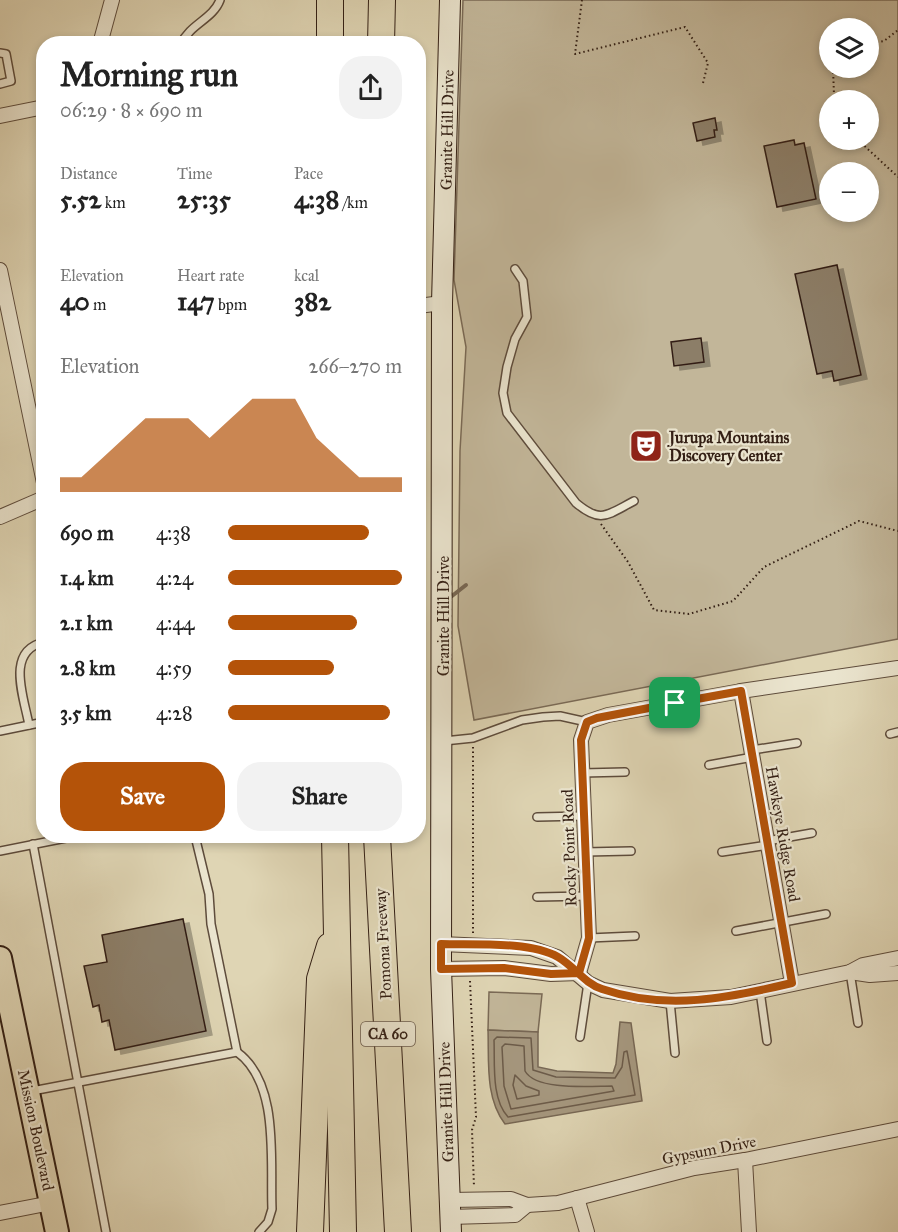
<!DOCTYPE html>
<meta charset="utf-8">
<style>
:root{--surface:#fff;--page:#f2f2f2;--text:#222;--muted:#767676;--accent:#b45309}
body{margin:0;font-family:"IM FELL Great Primer",serif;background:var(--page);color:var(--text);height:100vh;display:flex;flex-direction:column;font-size:22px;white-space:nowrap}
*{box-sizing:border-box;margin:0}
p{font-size:20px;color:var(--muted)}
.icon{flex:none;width:33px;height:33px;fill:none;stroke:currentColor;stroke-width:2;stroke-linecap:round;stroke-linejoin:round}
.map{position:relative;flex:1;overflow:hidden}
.panel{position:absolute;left:36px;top:36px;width:390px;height:807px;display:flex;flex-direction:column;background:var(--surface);border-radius:24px;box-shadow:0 3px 9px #0003}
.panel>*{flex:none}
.fabs{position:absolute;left:819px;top:18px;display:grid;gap:12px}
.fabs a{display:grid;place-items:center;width:60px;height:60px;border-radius:50%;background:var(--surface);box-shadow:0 3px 9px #0003;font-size:30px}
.pin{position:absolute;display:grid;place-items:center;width:51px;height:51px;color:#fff;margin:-26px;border-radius:12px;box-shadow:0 3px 9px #0006}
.round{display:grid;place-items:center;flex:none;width:63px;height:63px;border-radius:24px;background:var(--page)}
.headline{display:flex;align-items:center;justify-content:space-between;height:102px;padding:0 24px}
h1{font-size:33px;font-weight:700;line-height:45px}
.metrics{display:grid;grid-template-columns:repeat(3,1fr);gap:9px;height:102px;padding:6px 24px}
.metrics div{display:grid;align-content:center}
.metrics b{font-size:26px;font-weight:700}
.metrics small{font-size:16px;font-weight:400}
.metrics p{font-size:16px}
.chart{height:168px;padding:12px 24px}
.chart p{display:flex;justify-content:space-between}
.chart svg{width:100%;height:108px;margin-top:6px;fill:var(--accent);opacity:.7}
.primary-button{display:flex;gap:12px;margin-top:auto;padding:12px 24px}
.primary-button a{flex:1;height:69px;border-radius:24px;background:var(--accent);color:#fff;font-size:24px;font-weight:700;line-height:69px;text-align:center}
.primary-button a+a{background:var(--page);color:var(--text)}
ul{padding:0 24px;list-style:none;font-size:20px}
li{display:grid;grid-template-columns:96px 72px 1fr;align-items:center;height:45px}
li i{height:15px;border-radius:8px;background:var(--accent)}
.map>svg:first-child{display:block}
.green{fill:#c2b699;stroke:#7a6a56;stroke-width:1.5;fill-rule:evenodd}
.water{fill:#a5977e;stroke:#776754;stroke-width:1.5}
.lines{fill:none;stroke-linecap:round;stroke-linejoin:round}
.shore{stroke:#6c5b49;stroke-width:1.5}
.stream{stroke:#776754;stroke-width:4}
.building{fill:#8c7e67;stroke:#331f14;stroke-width:1.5;filter:url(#shadow)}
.lane-casing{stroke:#5e4c3c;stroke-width:10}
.street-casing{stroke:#5e4c3c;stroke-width:16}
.secondary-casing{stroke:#331f14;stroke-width:22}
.primary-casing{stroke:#331f14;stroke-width:26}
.highway-casing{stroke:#331f14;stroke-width:28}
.path{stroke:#331f14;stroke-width:2;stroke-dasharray:1.5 3;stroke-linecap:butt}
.lane{stroke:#eae4ce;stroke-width:7}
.street{stroke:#eae4ce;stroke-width:14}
.secondary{stroke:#eae4ce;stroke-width:20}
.primary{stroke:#dfd5b4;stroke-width:22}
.highway{stroke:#dfd5b4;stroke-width:26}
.route-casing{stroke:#fff;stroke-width:12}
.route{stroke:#b45309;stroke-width:8}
.labels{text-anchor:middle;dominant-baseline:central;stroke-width:4.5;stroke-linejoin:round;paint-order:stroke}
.shield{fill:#eae4ce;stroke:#6a5a4c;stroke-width:1.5}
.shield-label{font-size:15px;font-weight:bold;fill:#331f14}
.street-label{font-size:16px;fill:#331f14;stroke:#eae4ce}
.poi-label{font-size:16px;font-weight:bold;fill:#331f14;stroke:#eae4ce;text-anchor:start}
</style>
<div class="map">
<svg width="898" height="1232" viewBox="0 0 898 1232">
<defs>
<filter id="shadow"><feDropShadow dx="6" dy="4" stdDeviation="0" flood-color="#0004"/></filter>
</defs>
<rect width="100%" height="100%" fill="#dfd5b4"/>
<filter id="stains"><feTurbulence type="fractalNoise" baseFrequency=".00333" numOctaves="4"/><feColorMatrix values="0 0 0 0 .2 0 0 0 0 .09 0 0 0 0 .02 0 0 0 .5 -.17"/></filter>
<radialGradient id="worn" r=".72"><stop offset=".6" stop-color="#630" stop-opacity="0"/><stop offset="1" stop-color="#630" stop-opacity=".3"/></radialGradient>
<g class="green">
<path d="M 463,0 L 898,0 L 898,639 L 474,720 L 458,626 L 460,451 L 466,347 L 454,280 ZM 830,28 L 868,28 L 868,68 L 830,68 ZM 830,100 L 868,100 L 868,140 L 830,140 ZM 830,172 L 868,172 L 868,212 L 830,212 Z"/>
<polygon points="489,992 542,994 538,1032 488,1030"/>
</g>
<path class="water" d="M 620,1022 L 631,1023 L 642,1101 L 505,1124 C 485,1098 489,1062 488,1030 L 538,1032 L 538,1067 L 557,1071 L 613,1073 L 616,1064 Z"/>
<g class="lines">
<g class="shore">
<path d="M 497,1037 L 531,1038 L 533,1070 L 556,1077 L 615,1078 L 622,1067 L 624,1052 L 627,1051 L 635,1095 L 508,1117 C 491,1099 495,1063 494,1040 Z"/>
<path d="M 505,1044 L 524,1046 L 525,1071 C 536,1091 591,1086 612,1086 L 614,1091 L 511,1109 L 504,1086 L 502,1047 Z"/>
<polygon points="515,1075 526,1086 539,1091 539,1095 517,1099 513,1085"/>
</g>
<polyline class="stream" points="452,596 466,585"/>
</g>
<g class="building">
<polygon points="715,118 717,130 714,130 715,137 697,141 693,123"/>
<polygon points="794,140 795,145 804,143 816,199 777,207 764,146"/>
<polygon points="837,265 861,375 834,381 832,371 817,374 795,274"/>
<polygon points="701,338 704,362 674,366 671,342"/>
<polygon points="183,919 206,1031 115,1050 109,1020 102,1022 99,1005 93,1007 84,966 107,962 102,935"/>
</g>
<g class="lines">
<g class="lane-casing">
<g id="lane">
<path d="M 181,44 C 190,24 213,19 220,0"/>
<polyline points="0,53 6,54 11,81 0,84"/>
<path d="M 515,269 L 523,281 L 527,317 L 515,339 L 507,367 L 503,393 L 507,413 L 576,503 C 601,524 607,515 634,501"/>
<path d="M 29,725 C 24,697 5,651 44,642"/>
<polyline points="0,731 44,722"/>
<polyline points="890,734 898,732"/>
<polyline points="444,741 473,738 522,720 543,717 560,716 587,722"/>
<polyline points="752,750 797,743"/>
<polyline points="709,765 753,757"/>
<polyline points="582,773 625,772"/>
<polyline points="537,817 584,816"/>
<polyline points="767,841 812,833"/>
<polyline points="33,844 106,1232"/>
<polyline points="0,851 76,836"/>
<polyline points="585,852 631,851"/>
<polyline points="722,852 768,845"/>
<polyline points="537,897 587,896"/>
<polyline points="736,931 826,914"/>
<polyline points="589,938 635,936"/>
<polyline points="850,972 858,1023"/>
<polyline points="760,991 767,1041"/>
<polyline points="670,1001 675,1053"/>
<polyline points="580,1037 588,983"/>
<path d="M 237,1052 C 280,1083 270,1161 272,1209 L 268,1222 L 259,1232"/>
<polyline points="32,1091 237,1052 211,924 209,894 195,836"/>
</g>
</g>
<g class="street-casing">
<g id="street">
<polyline points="100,44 112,0"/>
<polyline points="0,116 44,107"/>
<polyline points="0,270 44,483"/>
<polyline points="418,306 442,303"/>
<polyline points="0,517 44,498"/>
<polyline points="741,691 792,983"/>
<polyline points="441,944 531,948 557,957 588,983 603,990 670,1001 731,997 850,972 863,965 898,958"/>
<polyline points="441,969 504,968 551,974 579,973"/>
<polyline points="850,972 870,975 898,973"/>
<polyline points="579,973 589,938 581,740 587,722 608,715 741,691 898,668"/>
<polyline points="745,1160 749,1232"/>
<polyline points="577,1198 587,1232"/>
<polyline points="450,1200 511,1199 527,1205 558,1203 694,1168 745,1160 898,1129"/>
<polyline points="0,1213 51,1203"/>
<polyline points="450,1217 515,1215 527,1205"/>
</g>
</g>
<g class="secondary-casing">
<polyline id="secondary" points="450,0 442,303 441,969 451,1232"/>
</g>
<g class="primary-casing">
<polyline id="primary" points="0,958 57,1232"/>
</g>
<g class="highway-casing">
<g id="highway">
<polyline points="330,44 330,0"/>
<polyline points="381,44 382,0"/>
<polyline points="335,836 343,1232"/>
<polyline points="377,836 398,1232"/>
<polyline points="310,1232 320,979 330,946"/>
</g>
</g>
<g class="path">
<polyline points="582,0 575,54 685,27 708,63 703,83"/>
<polyline points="868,44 884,41 898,30"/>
<polyline points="833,68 834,95 837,100"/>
<polyline points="858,140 898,177"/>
<polyline points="601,524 628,562 654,610 689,614 733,601 764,567 859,521 898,531"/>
<polyline points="473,747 473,933"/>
<polyline points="470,981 476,1117 472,1130 474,1187"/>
</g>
<use href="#lane" class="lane"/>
<use href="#street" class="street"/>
<use href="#secondary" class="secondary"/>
<use href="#primary" class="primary"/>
<use href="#highway" class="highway"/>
</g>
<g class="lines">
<g class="route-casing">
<path id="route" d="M 675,703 L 597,718 L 587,722 L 581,740 L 589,938 L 579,973 L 551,974 L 504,968 L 441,969 L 441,944 C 474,945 530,941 558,957 C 575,967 584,983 602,989 C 666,1011 729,998 792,983 L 741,691 L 675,703"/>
</g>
<use href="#route" class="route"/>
</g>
<defs>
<g id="theatre-square" transform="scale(1.725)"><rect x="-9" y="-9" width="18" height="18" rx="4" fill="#8f2418" stroke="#eae4ce"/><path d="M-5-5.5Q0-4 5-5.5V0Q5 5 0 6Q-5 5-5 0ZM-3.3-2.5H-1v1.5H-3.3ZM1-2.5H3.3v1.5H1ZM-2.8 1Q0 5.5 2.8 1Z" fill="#fff"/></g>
</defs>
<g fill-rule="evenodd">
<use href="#theatre-square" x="646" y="446"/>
</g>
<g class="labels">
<rect class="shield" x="361" y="1022" width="54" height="24" rx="4.5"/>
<g class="shield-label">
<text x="388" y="1034">CA 60</text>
</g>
<g class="street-label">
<text transform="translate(447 130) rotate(-89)">Granite Hill Drive</text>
<text transform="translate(443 616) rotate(-90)">Granite Hill Drive</text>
<text transform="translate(783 834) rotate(80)">Hawkeye Ridge Road</text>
<text transform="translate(569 848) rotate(-92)">Rocky Point Road</text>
<text transform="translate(383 944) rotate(-93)">Pomona Freeway</text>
<text transform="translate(446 1102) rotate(-92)">Granite Hill Drive</text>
<text transform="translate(36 1130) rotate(78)">Mission Boulevard</text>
<text transform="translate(709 1150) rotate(-11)">Gypsum Drive</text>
</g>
<g class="poi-label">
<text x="669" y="437">Jurupa Mountains<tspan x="669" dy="18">Discovery Center</tspan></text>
</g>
</g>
<rect width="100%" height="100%" filter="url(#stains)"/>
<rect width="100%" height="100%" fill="url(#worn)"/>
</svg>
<div class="fabs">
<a><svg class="icon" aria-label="layers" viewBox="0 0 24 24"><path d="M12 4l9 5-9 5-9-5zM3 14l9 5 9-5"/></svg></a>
<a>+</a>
<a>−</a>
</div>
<div class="pin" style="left:675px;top:703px;background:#1e9e55"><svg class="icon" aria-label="arrive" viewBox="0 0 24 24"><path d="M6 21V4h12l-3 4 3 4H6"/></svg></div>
<section class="panel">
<div class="headline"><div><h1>Morning run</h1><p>06:29 · 8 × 690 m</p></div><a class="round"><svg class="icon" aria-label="share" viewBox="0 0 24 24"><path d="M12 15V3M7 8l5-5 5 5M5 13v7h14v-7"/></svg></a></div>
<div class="metrics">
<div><p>Distance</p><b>5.52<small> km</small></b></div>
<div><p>Time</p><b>25:35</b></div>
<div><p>Pace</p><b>4:38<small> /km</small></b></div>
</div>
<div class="metrics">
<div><p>Elevation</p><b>40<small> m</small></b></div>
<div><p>Heart rate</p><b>147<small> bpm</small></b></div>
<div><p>kcal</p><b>382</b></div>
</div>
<div class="chart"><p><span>Elevation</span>266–270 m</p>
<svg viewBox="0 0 160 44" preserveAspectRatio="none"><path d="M0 44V38L10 38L20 30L30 22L40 14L50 14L60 14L70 22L80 14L90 6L100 6L110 6L120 22L130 30L140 38L150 38L160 38V44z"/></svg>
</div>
<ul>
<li><b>690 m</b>4:38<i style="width:81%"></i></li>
<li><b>1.4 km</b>4:24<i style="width:100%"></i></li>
<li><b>2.1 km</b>4:44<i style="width:74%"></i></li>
<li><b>2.8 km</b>4:59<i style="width:61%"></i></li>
<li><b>3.5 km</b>4:28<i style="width:93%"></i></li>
</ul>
<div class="primary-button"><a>Save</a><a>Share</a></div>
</section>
</div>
